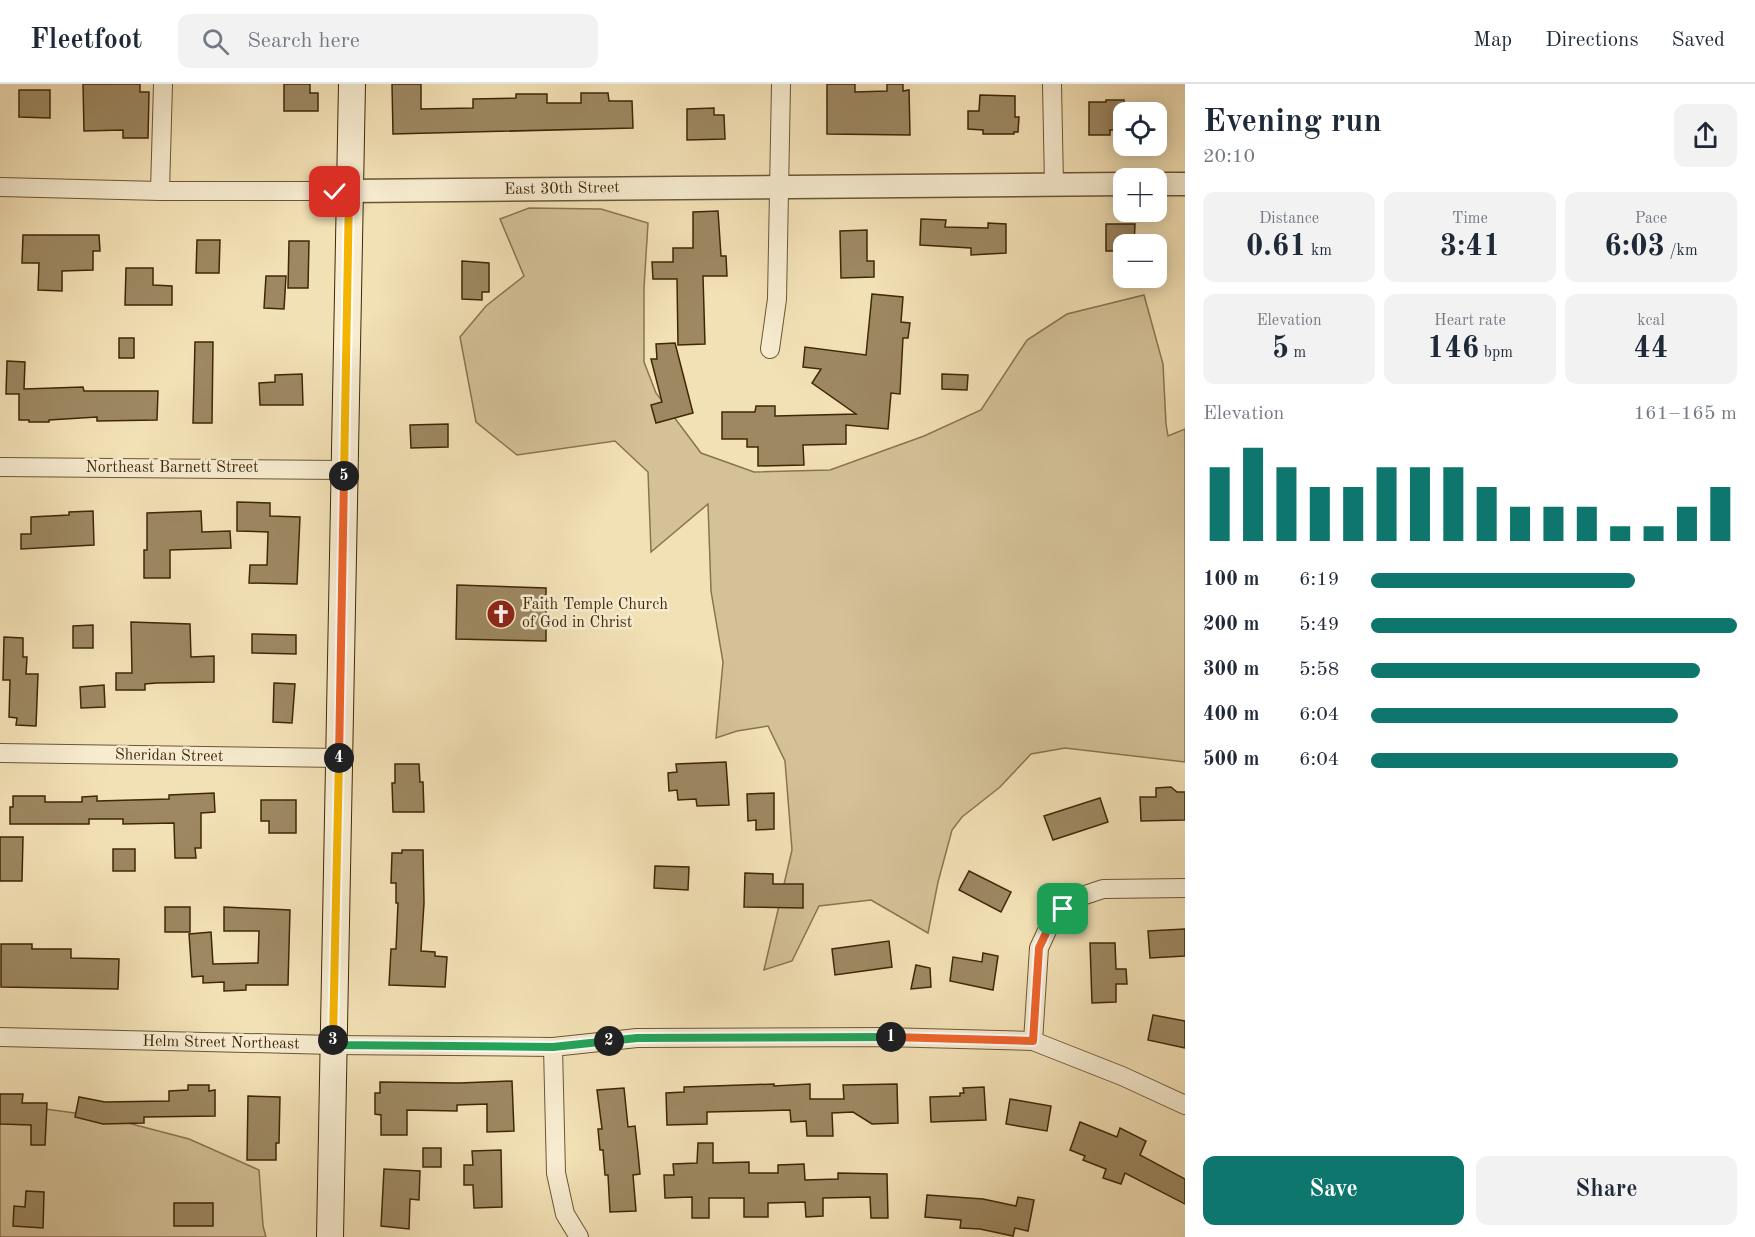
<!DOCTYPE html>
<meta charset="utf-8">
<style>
:root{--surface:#fff;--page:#f2f2f3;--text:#1f2937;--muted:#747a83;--line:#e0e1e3;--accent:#0f766e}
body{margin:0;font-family:"Old Standard TT",serif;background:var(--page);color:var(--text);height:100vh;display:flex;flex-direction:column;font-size:22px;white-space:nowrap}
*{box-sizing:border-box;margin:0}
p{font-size:20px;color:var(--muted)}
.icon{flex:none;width:33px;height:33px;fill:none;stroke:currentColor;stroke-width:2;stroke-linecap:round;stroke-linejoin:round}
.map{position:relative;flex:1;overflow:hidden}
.side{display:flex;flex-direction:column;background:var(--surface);width:570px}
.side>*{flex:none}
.fabs{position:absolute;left:1113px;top:18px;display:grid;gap:12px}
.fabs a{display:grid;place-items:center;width:54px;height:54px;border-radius:12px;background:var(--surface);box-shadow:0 3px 15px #0003;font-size:30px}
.pin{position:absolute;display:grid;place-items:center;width:51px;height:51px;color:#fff;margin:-26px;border-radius:12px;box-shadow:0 3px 9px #0006}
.km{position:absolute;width:30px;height:30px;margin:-15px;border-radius:50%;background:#222;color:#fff;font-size:16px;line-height:30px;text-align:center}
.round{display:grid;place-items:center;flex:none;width:63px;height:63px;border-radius:12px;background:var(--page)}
.head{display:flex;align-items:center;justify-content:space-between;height:102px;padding:0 18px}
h1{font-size:33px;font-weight:800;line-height:45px}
.figures{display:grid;grid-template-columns:repeat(3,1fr);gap:9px;height:102px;padding:6px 18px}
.figures div{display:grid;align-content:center;border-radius:12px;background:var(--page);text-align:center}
.figures b{font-size:30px;font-weight:800}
.figures small{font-size:16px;font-weight:400}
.figures p{font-size:16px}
.chart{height:168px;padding:12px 18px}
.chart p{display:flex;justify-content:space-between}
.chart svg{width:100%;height:108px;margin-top:6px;stroke:var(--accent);stroke-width:6}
.cta{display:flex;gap:12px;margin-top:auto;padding:12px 18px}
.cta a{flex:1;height:69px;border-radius:12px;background:var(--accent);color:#fff;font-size:24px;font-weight:800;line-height:69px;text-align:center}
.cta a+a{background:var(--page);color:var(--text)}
ul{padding:0 18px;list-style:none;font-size:20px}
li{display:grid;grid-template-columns:96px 72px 1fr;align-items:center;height:45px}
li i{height:15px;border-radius:8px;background:var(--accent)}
header{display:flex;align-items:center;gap:36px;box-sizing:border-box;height:84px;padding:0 30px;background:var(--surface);border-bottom:2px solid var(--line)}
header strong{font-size:28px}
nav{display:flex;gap:33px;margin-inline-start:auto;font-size:21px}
.search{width:420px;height:54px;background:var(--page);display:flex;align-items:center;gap:15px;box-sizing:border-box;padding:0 21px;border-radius:12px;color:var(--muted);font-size:22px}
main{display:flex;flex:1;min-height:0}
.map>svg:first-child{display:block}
.green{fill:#d4c198;stroke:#8a7450;stroke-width:1.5}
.building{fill:#9d8862;stroke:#3f2708;stroke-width:1.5}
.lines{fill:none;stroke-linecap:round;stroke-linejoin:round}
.minor-casing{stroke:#6c5634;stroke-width:20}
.tertiary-casing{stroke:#6c5634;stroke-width:25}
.secondary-casing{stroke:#3f2708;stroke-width:28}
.minor{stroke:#f7ecd0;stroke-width:18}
.tertiary{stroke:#f7ecd0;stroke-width:22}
.secondary{stroke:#f7ecd0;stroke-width:26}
.split-1-casing{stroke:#fff;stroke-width:12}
.split-2-casing{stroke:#fff;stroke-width:12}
.split-3-casing{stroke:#fff;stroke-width:12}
.split-4-casing{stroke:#fff;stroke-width:12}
.split-5-casing{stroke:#fff;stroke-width:12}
.split-6-casing{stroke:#fff;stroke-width:12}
.split-1{stroke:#f0652b;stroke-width:8}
.split-2{stroke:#22a559;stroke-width:8}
.split-3{stroke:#22a559;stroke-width:8}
.split-4{stroke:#f5b400;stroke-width:8}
.split-5{stroke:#f0652b;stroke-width:8}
.split-6{stroke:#f5b400;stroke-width:8}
.labels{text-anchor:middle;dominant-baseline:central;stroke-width:5;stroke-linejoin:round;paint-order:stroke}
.street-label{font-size:16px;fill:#3f2708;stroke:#f7ecd0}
.poi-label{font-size:16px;fill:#3f2708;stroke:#f7ecd0;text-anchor:start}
</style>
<header>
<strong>Fleetfoot</strong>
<div class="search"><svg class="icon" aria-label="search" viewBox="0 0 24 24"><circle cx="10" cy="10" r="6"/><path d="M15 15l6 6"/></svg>Search here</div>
<nav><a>Map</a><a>Directions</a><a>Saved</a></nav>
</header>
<main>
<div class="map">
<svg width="1185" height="1153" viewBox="0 0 1185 1153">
<rect width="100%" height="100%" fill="#f3e1b6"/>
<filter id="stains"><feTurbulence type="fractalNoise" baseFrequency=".00333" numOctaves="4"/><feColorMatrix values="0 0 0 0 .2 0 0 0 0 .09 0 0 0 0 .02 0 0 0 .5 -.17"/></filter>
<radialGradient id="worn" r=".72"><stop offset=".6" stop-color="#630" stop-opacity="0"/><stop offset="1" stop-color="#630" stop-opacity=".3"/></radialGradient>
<g class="green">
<polygon points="529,124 601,125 648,139 644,204 644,278 656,309 701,369 754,388 830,386 924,352 981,326 1027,256 1067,230 1144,211 1163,280 1166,340 1168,352 1185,345 1185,678 1065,664 1031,670 1000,703 962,733 952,746 938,798 928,849 871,816 819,822 792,877 764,886 792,766 785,677 768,642 737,647 716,654 723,578 711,507 708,420 651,468 648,388 615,357 517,371 476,338 460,253 486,222 524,192 500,135"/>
<polygon points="0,1019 105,1033 189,1055 259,1086 263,1142 266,1153 0,1153"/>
</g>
<g class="building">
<polygon points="83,0 140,0 140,8 149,8 148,54 123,54 123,46 84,47"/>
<polygon points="284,0 310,0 310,9 318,9 318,27 284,27"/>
<polygon points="392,0 421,0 421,25 473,24 473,15 516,14 516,10 547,10 547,19 581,19 581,9 608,9 609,17 632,17 633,44 393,50"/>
<polygon points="827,0 855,0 855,8 887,7 887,0 903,0 903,7 909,6 910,51 827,50"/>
<polygon points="19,6 50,6 50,34 19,33"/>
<polygon points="980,11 1015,12 1015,33 1019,33 1018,48 1014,48 1014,50 983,50 983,46 968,45 968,27 979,27"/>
<polygon points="1106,16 1124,16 1124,46 1110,46 1110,51 1089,51 1089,18 1106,18"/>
<polygon points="714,24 714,31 724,31 725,55 687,56 687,25"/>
<polygon points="718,127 721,172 726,172 727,192 703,192 705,260 678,261 677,195 653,195 652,178 673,178 673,164 693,164 693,128"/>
<polygon points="921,135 946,136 945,143 988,144 988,139 1006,140 1006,169 971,171 971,164 920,161"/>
<polygon points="1106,140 1135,140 1134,160 1124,160 1124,167 1106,167"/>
<polygon points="867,146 867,177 874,177 874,193 841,194 840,147"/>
<polygon points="23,151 99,151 100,167 93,167 93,186 62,187 62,207 38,206 39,179 22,179"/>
<polygon points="197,156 220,156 219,189 196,189"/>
<polygon points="289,157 309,157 308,204 288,204"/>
<polygon points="462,177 489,179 489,208 482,208 482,216 462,215"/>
<polygon points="126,184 153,184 153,201 172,202 172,221 125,221"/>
<polygon points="266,192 286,192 284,225 264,224"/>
<polygon points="872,210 903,213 901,238 910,239 908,254 903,254 900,310 891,309 888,345 846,341 846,360 803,361 804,381 758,382 758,363 747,363 747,355 722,355 722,328 755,328 756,322 775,322 775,332 856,330 812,299 821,285 803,283 805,263 866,271"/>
<rect x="119" y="254" width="15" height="20"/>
<polygon points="195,258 213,258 212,339 193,339"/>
<polygon points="675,259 693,329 656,339 651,321 662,318 651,275 657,275 656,260"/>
<polygon points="7,277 25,278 24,305 83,303 84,307 158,307 157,336 97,337 97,333 49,336 49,338 29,338 29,336 19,336 19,310 6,310"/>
<polygon points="302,290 303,321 260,321 259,299 275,298 275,291"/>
<polygon points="942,290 968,291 967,306 942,305"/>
<polygon points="448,340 448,363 411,364 410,341"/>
<polygon points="237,418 270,419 270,432 300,433 297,500 249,499 250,481 267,481 268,448 237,447"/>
<polygon points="93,427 94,461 21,465 21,450 31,450 31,433 69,431 69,428"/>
<polygon points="201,427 202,448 230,447 231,464 170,466 170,494 144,494 144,466 147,466 147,429"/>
<polygon points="457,501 546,504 546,557 456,555"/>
<polygon points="131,538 190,540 191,573 214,572 214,598 156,599 145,600 145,606 116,606 116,589 132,589"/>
<polygon points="93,541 93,564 73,564 73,542"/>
<polygon points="252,550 296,551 296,570 252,569"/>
<polygon points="4,553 23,554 23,573 27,573 26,590 38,590 36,642 16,641 17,634 9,633 10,596 3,596"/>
<polygon points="274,599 295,600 292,639 273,638"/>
<polygon points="104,601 105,623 81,624 80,603"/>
<polygon points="726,678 729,721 697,722 696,715 678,716 677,706 669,707 668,689 677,688 676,680"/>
<polygon points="395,680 419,680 420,698 423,698 424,728 393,728 392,699 395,699"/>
<polygon points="1171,703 1177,708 1185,708 1185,736 1141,737 1140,713 1156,713 1156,704"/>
<polygon points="214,709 215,728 201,729 201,764 195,764 196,774 175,774 174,739 123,740 123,735 89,735 89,740 10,740 10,723 13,723 13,712 45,712 45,718 82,718 82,713 97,712 97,717 169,715 169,711"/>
<polygon points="774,709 774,745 756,746 756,736 748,737 747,710"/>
<polygon points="1100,714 1108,738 1053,756 1044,732"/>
<polygon points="261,716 296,716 296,749 269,749 269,737 261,737"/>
<polygon points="0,753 23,753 22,797 0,797"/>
<rect x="113" y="765" width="22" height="22"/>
<polygon points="402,766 423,766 424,819 421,867 435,868 435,872 447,873 445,903 389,901 391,865 396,865 398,819 396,819 396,799 391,799 392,769 402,769"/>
<polygon points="655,782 689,783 688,806 654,804"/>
<polygon points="969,787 1011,808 1001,828 959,806"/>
<polygon points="745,789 773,790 773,800 803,800 803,824 744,823"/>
<rect x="165" y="823" width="25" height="25"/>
<polygon points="224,823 290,826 288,901 246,901 246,906 224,907 224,898 203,899 203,892 192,893 189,850 211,848 213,880 258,879 259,847 224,847"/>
<polygon points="1185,845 1185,872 1150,874 1148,847"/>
<polygon points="889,857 892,883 835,891 832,865"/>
<polygon points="1090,859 1115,859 1116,885 1126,885 1127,900 1116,900 1116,918 1092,919"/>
<polygon points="1,860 32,860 32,865 71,865 71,874 119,875 118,905 1,903"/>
<polygon points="983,869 998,872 993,906 950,897 953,873 982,878"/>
<polygon points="916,881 930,884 931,903 911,905"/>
<polygon points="1153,931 1185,937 1185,964 1148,956"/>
<polygon points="512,997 514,1047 487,1048 487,1020 457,1021 457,1027 407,1026 407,1051 381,1051 381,1031 375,1030 375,1009 380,1009 380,998 459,999"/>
<polygon points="774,1000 774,1002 810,1000 810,1015 844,1015 843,1001 897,1000 898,1039 872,1040 853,1028 832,1029 833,1052 807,1052 806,1037 791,1038 790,1026 707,1028 707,1040 667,1041 666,1009 684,1008 684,1003"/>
<polygon points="188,1001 209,1001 209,1007 215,1006 215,1032 144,1033 144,1039 103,1040 75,1033 79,1013 105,1018 169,1017 169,1007 188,1006"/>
<polygon points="984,1003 986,1036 931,1038 930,1013 960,1012 960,1009 964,1009 963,1004"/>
<polygon points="624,1004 628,1043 635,1042 638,1069 640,1090 633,1091 636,1127 610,1128 608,1091 605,1091 603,1066 600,1066 598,1045 602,1045 597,1006"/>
<polygon points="0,1010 23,1010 22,1019 47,1019 45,1061 31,1061 31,1041 0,1040"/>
<polygon points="248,1012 280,1013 279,1059 276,1059 276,1076 247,1076"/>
<polygon points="1010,1015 1051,1022 1047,1047 1006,1040"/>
<polygon points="1080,1038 1117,1053 1120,1044 1146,1057 1140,1071 1185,1095 1185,1120 1125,1089 1121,1100 1103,1094 1106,1085 1083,1076 1085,1072 1070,1066"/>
<polygon points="698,1059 713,1059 713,1079 749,1078 749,1089 778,1089 778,1081 804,1080 805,1096 838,1095 838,1089 887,1090 888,1134 871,1134 870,1113 823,1114 823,1132 806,1133 805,1118 768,1119 768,1133 744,1133 744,1114 709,1114 709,1134 692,1134 692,1113 665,1114 664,1091 674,1091 673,1080 697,1079"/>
<rect x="423" y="1064" width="18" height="19"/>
<polygon points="501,1066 502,1123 474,1124 473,1101 464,1101 464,1081 473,1081 472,1067"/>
<polygon points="384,1085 420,1087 419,1116 410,1115 409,1145 381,1142"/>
<polygon points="26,1107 44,1108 43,1144 13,1142 14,1122 25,1123"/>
<polygon points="927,1111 983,1115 1016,1122 1018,1113 1034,1116 1028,1147 1015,1144 1013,1152 980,1145 960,1144 961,1136 925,1133"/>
<rect x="174" y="1119" width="39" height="23"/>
</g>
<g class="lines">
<g class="minor-casing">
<g id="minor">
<polyline points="1052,0 1054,101"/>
<polyline points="0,103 160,107 349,107"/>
<polyline points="160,107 163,0"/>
<polyline points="770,265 777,215 781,0"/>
<polyline points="0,383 344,386"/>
<polyline points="0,669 339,674"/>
<polyline points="0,953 333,961 553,963 637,954 883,953 1033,957 1122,992 1185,1021"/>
<polyline points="1033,957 1039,864 1052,836 1073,815 1103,805 1185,804"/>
<polyline points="553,963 556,1089 565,1130 579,1153"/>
</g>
</g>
<g class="tertiary-casing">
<g id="tertiary">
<polyline points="1156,100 1185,100"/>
<polyline points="349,107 1124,100"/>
</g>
</g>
<g class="secondary-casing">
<polyline id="secondary" points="330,1153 352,0"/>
</g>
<use href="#minor" class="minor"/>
<use href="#tertiary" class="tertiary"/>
<use href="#secondary" class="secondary"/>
</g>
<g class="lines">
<g class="split-1-casing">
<polyline id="split-1" points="891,953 1033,957 1039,864 1052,836 1063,825"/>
</g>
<g class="split-2-casing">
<polyline id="split-2" points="609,957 637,954 891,953"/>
</g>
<g class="split-3-casing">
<polyline id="split-3" points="333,956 333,961 553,963 609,957"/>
</g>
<g class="split-4-casing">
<polyline id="split-4" points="333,956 339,674"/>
</g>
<g class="split-5-casing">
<polyline id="split-5" points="339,674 344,392"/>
</g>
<g class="split-6-casing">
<polyline id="split-6" points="335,108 349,107 344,392"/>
</g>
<use href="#split-1" class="split-1"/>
<use href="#split-2" class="split-2"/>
<use href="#split-3" class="split-3"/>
<use href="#split-4" class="split-4"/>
<use href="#split-5" class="split-5"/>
<use href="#split-6" class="split-6"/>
</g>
<defs>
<g id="church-disc" transform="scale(1.5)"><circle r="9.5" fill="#8f2418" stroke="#f7ecd0"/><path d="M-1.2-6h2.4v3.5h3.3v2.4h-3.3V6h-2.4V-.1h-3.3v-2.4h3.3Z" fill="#fff"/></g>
</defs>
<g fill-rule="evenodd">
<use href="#church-disc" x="501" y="530"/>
</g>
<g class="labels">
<g class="street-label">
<text transform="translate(562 105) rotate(-1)">East 30th Street</text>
<text x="172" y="384">Northeast Barnett Street</text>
<text transform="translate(169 672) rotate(1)">Sheridan Street</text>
<text transform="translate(221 959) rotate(1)">Helm Street Northeast</text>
</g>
<g class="poi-label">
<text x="522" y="521">Faith Temple Church<tspan x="522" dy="18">of God in Christ</tspan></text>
</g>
</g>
<rect width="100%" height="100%" filter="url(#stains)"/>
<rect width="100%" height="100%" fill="url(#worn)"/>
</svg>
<div class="fabs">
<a><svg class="icon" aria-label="locate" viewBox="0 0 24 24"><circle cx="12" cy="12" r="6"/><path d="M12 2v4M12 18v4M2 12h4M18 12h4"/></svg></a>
<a>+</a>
<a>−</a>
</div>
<div class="pin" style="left:1063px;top:825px;background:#1e9e55"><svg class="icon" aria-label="arrive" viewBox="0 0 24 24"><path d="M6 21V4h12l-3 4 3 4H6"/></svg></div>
<div class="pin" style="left:335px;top:108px;background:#d93025"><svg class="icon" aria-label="check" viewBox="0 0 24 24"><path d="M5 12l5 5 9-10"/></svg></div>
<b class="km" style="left:891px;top:953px">1</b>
<b class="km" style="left:609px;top:957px">2</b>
<b class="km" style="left:333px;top:956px">3</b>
<b class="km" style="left:339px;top:674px">4</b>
<b class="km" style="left:344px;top:392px">5</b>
</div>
<section class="side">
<div class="head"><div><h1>Evening run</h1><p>20:10</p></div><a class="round"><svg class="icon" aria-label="share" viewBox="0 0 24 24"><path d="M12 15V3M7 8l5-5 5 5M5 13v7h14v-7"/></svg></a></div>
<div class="figures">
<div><p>Distance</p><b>0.61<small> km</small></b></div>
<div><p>Time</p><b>3:41</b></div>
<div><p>Pace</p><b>6:03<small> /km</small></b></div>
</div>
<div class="figures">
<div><p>Elevation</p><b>5<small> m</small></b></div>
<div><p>Heart rate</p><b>146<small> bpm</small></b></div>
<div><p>kcal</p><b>44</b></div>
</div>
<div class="chart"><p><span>Elevation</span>161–165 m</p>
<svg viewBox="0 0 160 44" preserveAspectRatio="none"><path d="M5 44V14M15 44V6M25 44V14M35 44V22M45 44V22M55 44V14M65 44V14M75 44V14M85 44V22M95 44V30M105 44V30M115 44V30M125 44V38M135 44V38M145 44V30M155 44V22"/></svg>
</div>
<ul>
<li><b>100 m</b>6:19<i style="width:72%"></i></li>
<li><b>200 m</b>5:49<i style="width:100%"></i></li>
<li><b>300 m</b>5:58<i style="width:90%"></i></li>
<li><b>400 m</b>6:04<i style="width:84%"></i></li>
<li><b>500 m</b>6:04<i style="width:84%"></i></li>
</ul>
<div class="cta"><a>Save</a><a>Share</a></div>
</section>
</main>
